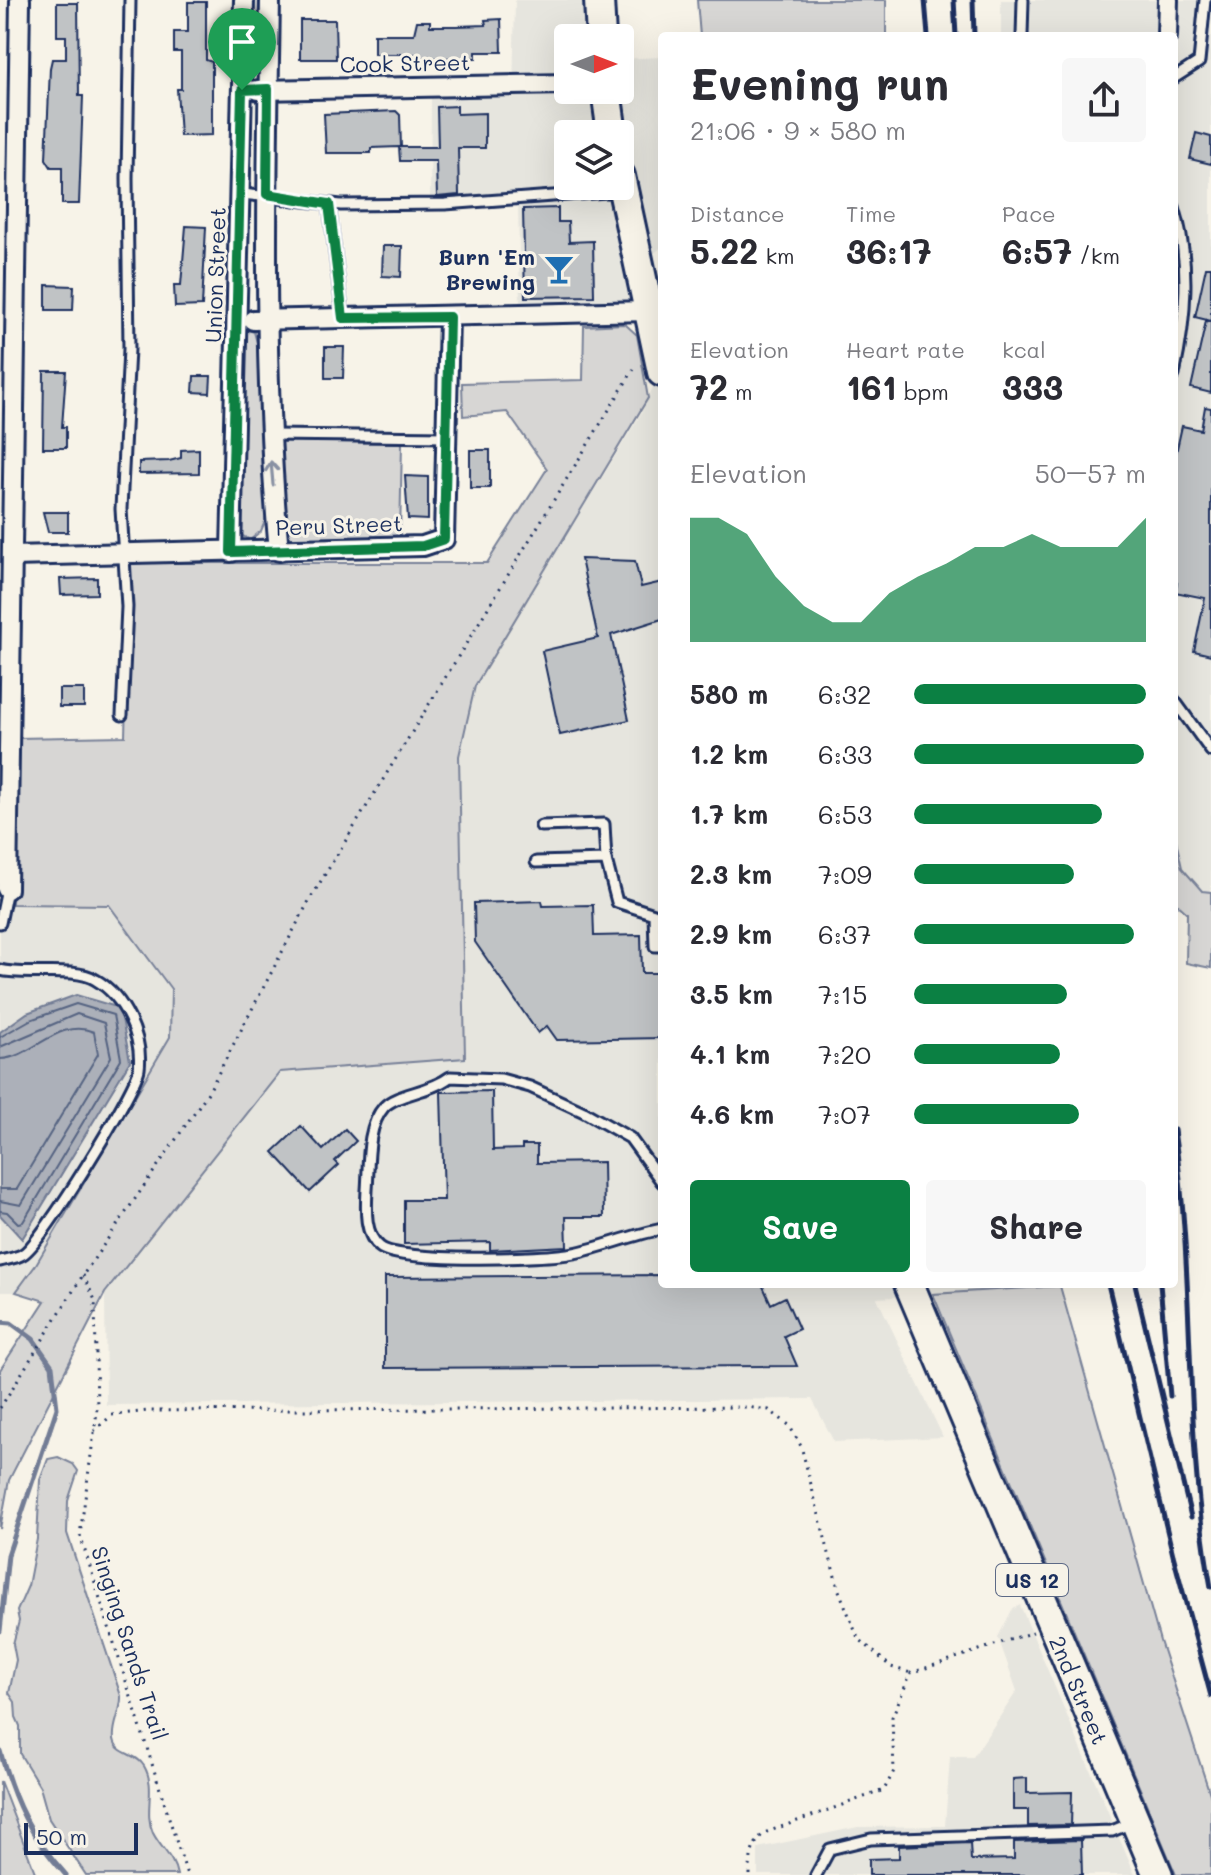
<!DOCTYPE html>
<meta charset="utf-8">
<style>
:root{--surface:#fff;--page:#f7f7f7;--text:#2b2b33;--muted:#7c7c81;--accent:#0b8043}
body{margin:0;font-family:Mali,sans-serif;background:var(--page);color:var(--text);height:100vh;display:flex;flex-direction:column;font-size:30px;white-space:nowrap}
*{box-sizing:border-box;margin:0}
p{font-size:26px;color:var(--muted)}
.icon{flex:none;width:44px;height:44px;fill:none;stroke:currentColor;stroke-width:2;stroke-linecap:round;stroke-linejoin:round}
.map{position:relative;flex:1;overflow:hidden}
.panel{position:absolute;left:658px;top:32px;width:520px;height:1256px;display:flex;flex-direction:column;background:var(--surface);border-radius:8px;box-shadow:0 8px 32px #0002}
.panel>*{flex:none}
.needle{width:52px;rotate:90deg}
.fabs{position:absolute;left:554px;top:24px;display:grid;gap:16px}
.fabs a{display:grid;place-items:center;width:80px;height:80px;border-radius:8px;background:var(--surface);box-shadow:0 8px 32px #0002;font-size:40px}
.scale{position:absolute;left:24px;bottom:20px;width:114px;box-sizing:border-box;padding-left:8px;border:4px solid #1b2f5e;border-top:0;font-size:22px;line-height:28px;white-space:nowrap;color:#1b2f5e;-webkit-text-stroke:6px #f7f3e8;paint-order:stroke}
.pin{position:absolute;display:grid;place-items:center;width:68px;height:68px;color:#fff;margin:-82px -34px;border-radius:50% 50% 50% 0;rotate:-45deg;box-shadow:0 0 8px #0007}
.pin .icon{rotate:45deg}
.round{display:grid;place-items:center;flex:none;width:84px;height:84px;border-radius:8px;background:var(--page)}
.head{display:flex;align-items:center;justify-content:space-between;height:136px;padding:0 32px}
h1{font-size:44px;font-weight:800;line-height:60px}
.stats{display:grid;grid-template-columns:repeat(3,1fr);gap:12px;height:136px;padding:8px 32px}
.stats div{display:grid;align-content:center}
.stats b{font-size:34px;font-weight:800}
.stats small{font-size:22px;font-weight:400}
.stats p{font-size:22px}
.chart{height:224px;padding:16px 32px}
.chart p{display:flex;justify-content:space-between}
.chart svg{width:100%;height:144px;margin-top:8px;fill:var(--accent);opacity:.7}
.primary-button{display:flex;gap:16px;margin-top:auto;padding:16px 32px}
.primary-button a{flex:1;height:92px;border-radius:8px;background:var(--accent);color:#fff;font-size:32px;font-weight:800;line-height:92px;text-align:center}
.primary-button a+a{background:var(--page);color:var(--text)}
ul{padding:0 32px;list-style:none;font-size:26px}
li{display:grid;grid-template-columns:128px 96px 1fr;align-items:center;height:60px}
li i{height:20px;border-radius:10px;background:var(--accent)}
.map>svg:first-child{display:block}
.built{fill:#e6e5de}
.green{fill:#d7d6d4;stroke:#798299;stroke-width:2}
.water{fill:#acb0b9;stroke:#727c95;stroke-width:2}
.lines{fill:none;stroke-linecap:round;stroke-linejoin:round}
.shore{stroke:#556382;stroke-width:2}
.stream{stroke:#727c95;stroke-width:5}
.building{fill:#c0c3c5;stroke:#1b2f5e;stroke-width:2}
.service-casing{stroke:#1b2f5e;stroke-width:15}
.minor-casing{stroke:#1b2f5e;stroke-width:24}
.primary-casing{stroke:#1b2f5e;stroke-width:34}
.path{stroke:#1b2f5e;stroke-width:3;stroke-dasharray:2 6;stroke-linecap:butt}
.service{stroke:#f7f3e8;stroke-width:9}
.minor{stroke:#f7f3e8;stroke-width:18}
.primary{stroke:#f7f3e8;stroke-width:28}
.rail{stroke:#1b2f5e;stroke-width:5}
.oneway{stroke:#8991a3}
.route-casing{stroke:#fff;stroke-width:16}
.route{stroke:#0b8043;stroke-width:10}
.labels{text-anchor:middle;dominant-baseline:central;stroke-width:6;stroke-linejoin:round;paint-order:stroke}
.shield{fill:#f7f3e8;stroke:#5d6a87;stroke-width:2}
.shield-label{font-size:20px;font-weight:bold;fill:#1b2f5e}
.street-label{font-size:22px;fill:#1b2f5e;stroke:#f7f3e8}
.poi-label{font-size:22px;font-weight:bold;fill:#1b2f5e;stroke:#f7f3e8;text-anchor:end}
</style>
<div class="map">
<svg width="1211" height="1875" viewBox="0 0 1211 1875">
<rect width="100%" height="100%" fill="#f7f3e8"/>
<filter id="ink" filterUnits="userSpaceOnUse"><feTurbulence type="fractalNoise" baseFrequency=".0125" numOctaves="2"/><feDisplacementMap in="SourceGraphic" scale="16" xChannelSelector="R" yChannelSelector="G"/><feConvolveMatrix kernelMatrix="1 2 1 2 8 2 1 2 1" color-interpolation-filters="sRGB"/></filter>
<g filter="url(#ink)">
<g class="built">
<polygon points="515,0 585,0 585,38 568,38 568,90 594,90 601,134 568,134 568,186 610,186 632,307 520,310 518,199 430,205 431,94 513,93"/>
<polygon points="1001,0 1211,0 1211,891 1174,889 1174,36 1001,36"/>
<polygon points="662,57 662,247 652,255 626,140 619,90 620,59"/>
<polygon points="662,367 662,1284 1060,1286 877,1298 943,1437 834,1442 812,1399 106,1405 105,1293 280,1072 465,1057 459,756 475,686 642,412"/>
<polygon points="0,903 109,905 171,990 170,1037 35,1266 16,1292 0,1292"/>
<polygon points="1020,1605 1135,1875 758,1875 758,1848 858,1827 945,1826 950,1757 973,1757 1017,1691 998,1637 1012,1610"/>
</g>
<g class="green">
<polygon points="249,0 262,0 261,63 253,67 249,62"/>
<polygon points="697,0 886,0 886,36 700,36"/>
<polygon points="625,324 637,335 648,398 475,686 459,756 465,1058 280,1072 105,1293 9,1480 0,1529 0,1370 45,1301 16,1292 35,1266 170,1037 171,989 109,905 12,904 17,738 125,736 130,563 487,563 547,469 507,412 463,416 462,383 583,380 584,326"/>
<polygon points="249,330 254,332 258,346 266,519 261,531 250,540 237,533 244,333"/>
<polygon points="281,441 402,443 400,537 293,541 286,537"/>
<polygon points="1174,831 1182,868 1202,891 1211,892 1211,968 1186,963 1187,913 1174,901"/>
<polygon points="1060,1286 1160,1641 1211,1797 1211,1875 1176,1875 933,1294"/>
<path d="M 58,1457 L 73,1464 L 78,1471 L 68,1501 L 67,1533 L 121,1696 C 122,1711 112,1725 114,1739 C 117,1756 136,1752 144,1766 C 157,1788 143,1811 153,1833 C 161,1849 174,1857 177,1875 L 86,1875 L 49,1819 L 40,1787 L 20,1754 L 20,1726 L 16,1717 L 15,1702 L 9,1693 L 16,1660 L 13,1644 L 19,1621 L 17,1611 L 28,1586 L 37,1539 L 40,1480 L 48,1459 Z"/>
<polygon points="0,1781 36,1875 0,1875"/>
</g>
<polygon class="water" points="76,995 120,1008 130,1061 22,1239 0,1215 0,1032 27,1013"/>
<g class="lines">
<g class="shore">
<polyline points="0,1037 30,1020 76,1004 113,1015 121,1059 23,1222 18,1223 7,1212 0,1211"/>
<polyline points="0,1047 77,1014 104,1023 111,1057 21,1205 0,1201"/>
<path d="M 0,1059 C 34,1058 57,1017 94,1032 L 98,1054 L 17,1189 L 0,1189"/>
</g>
<g class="stream">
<polyline points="0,1322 11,1323 33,1339 52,1366 57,1408 8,1555 0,1631"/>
<path d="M 0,1751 C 15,1804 29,1834 66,1875"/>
</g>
</g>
<g class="building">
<polygon points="188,2 206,2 206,60 212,62 212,135 180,136 177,89 181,89 181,52 174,52 174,32 188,32"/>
<polygon points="57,3 78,3 79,96 83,96 79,204 62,204 62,167 51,167 46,159 50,68 52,59 66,59 66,36 57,36"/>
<polygon points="501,19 502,52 476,52 476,58 414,58 414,54 374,54 374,34 414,34 417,21 430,21 430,26 456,26 486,25 485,20"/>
<polygon points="300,20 335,20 336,59 300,59"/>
<polygon points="457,106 457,114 485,113 485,148 458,148 459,195 437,197 436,161 400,161 399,147 371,148 371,153 326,153 324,114 396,111 400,115 401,147 438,147 437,107"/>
<polygon points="1196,133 1211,137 1211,164 1190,159"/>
<polygon points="558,208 558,222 568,222 569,242 593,241 594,296 525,297 523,209"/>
<polygon points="186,226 206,227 202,306 175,307 174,285 181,285"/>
<polygon points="383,246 402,246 401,277 382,276"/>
<polygon points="1206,267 1211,267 1211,321 1195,317"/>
<polygon points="46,285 74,286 73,310 46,310"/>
<polygon points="1206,321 1211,321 1211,393 1191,388"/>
<polygon points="325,347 344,347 343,378 325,378"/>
<polygon points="44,371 66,371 62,427 66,427 66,448 43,448"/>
<polygon points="194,376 211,376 210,393 193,392"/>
<polygon points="1205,407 1211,408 1211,655 1194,651 1205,598 1175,592 1177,583 1174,582 1174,462 1182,426 1201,430"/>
<polygon points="199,449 199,473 139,474 139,462 169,461 181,458 181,450"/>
<rect x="470" y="450" width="20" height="38"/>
<polygon points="405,476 428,477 428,520 408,519"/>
<polygon points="43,512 68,512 68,532 48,532"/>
<polygon points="581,559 635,561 641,587 662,582 662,619 611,635 629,720 560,735 542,651 598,638"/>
<polygon points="97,578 97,594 61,595 60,579"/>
<rect x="59" y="689" width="25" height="18"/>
<polygon points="542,901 543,906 593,905 594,936 641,935 642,973 662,973 662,1038 557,1040 547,1026 538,1033 475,942 474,903"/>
<polygon points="492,1091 493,1150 522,1149 522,1145 537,1145 537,1163 603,1162 604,1217 566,1217 567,1246 490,1250 490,1242 404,1244 404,1200 444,1200 441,1092"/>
<polygon points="301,1126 323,1150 345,1129 356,1141 335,1161 339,1165 310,1192 273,1152"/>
<polygon points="662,1275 662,1284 762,1284 771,1304 785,1297 799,1329 784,1336 797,1366 385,1368 385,1277"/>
<polygon points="1027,1778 1027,1793 1072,1792 1071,1825 1028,1826 1028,1810 1013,1810 1013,1779"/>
<polygon points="1081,1840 1082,1875 869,1875 869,1859 899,1858 899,1846 970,1843 971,1860 1014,1859 1014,1842"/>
</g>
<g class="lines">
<g class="service-casing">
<g id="service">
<polyline points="1022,36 1023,0"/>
<polyline points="1174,78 1199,62 1205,0"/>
<polyline points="242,194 341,205 445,204 620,191"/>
<polyline points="329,204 343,318"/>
<path d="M 1174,207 C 1191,261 1186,319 1174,375"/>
<polyline points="272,435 447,437"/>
<polyline points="1174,700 1211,751"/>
<polyline points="122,715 127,607 121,509 129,349 127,178 130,0"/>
<polyline points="541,826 604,824 606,860"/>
<polyline points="536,862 606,860 617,902 654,914 655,946 662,946"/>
<polyline points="0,923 7,889"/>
<path d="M 0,970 C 27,977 74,966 96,980 C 124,996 143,1037 139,1069 C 136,1090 41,1244 23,1254 C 17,1258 7,1259 0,1261"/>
<path d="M 662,1182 L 630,1138 L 584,1112 L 530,1087 L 501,1079 L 450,1077 C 429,1093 397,1093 384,1107 C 366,1127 369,1165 367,1190 C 366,1208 364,1235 380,1247 C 399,1263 545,1259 574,1253 C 603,1247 632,1235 662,1229"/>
<polyline points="816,1875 830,1849 871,1839 1112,1831 1134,1822"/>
</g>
</g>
<g class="minor-casing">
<g id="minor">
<path d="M 270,0 C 267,184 262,367 279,551"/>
<polyline points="1167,36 1168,0"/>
<polyline points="259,90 568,84"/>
<polyline points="253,320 648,311"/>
<polyline points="231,552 244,0"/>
<polyline points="12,556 423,546 444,539 449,317"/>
<polyline points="7,889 20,0"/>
</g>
</g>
<g class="primary-casing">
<g id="primary">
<polyline points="599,0 601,38"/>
<polyline points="606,90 612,134"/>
<polyline points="620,176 662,372"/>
<polyline points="909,1284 1158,1875"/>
</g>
</g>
<g class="path">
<polyline points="83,1275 95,1300 97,1411 80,1535 187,1875"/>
<polyline points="0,1408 83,1275 209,1091 310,899 637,364"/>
<polyline points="94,1431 112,1415 149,1411 747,1407 769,1410 789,1425 801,1446 838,1588 858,1638 891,1667 911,1673"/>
<path d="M 750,1875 C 750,1857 751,1846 764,1833 L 884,1790 L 894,1771 L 892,1717 L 911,1673 L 1033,1632"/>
</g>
<use href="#service" class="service"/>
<use href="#minor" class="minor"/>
<use href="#primary" class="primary"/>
<g class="rail">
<polyline points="925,0 928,36"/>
<polyline points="954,0 956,36"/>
<polyline points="973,0 974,36"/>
<path d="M 1174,1130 C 1196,1282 1183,1436 1211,1587"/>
<polyline points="1108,1284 1173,1555 1211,1696"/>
<polyline points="1135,1284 1191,1517"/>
<polyline points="1160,1284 1170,1396"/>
</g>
</g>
<defs><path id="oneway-shaft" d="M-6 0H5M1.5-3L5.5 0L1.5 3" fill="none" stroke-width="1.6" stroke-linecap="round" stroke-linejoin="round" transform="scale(2)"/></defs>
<use class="oneway" href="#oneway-shaft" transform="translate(272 473) rotate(-95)"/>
</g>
<g class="lines" filter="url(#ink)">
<g class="route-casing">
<polygon id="route" points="268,89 267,194 329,204 343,318 449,317 444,539 423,546 231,552 242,90"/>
</g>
<use href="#route" class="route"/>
</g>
<defs>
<g id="bar-bare" transform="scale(2.4)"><path d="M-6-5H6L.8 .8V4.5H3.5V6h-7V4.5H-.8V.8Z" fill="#1f6fb2" stroke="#f7f3e8" stroke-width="2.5" paint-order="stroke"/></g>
</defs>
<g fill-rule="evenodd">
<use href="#bar-bare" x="559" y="269"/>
</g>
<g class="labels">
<rect class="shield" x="996" y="1564" width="72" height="32" rx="6"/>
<g class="shield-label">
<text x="1032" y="1580">US 12</text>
</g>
<g class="street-label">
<text transform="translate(405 63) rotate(-1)">Cook Street</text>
<text transform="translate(215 275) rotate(-88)">Union Street</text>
<text transform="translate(339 525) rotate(-2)">Peru Street</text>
<text transform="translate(130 1643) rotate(72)">Singing Sands Trail</text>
<text transform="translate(1079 1690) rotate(67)">2nd Street</text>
</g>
<g class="poi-label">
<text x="535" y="256">Burn 'Em<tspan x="535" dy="25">Brewing</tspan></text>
</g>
</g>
</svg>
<div class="fabs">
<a><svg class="needle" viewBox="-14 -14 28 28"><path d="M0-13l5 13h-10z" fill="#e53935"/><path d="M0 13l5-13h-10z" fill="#7c7c81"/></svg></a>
<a><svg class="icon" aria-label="layers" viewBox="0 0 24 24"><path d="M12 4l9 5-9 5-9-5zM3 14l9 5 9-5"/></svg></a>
</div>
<div class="scale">50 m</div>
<div class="pin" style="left:242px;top:90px;background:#1e9e55"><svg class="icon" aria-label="arrive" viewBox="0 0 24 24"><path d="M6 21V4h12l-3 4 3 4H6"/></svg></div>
<section class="panel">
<div class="head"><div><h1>Evening run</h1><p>21:06 · 9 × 580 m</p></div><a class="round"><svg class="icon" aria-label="share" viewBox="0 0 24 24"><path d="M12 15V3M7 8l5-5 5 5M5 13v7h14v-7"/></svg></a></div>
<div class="stats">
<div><p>Distance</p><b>5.22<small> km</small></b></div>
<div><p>Time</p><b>36:17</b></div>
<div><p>Pace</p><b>6:57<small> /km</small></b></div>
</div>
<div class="stats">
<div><p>Elevation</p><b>72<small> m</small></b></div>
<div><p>Heart rate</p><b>161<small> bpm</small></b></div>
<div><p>kcal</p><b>333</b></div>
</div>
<div class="chart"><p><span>Elevation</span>50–57 m</p>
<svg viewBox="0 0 160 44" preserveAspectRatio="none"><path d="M0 44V6L10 6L20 11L30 24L40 33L50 38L60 38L70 29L80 24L90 20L100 15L110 15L120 11L130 15L140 15L150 15L160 6V44z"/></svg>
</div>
<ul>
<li><b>580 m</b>6:32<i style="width:100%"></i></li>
<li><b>1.2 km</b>6:33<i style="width:99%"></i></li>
<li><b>1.7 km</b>6:53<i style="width:81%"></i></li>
<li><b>2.3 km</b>7:09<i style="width:69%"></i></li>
<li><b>2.9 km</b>6:37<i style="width:95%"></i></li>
<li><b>3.5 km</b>7:15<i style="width:66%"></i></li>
<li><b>4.1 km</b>7:20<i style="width:63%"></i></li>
<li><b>4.6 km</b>7:07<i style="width:71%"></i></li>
</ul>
<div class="primary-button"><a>Save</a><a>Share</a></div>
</section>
</div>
